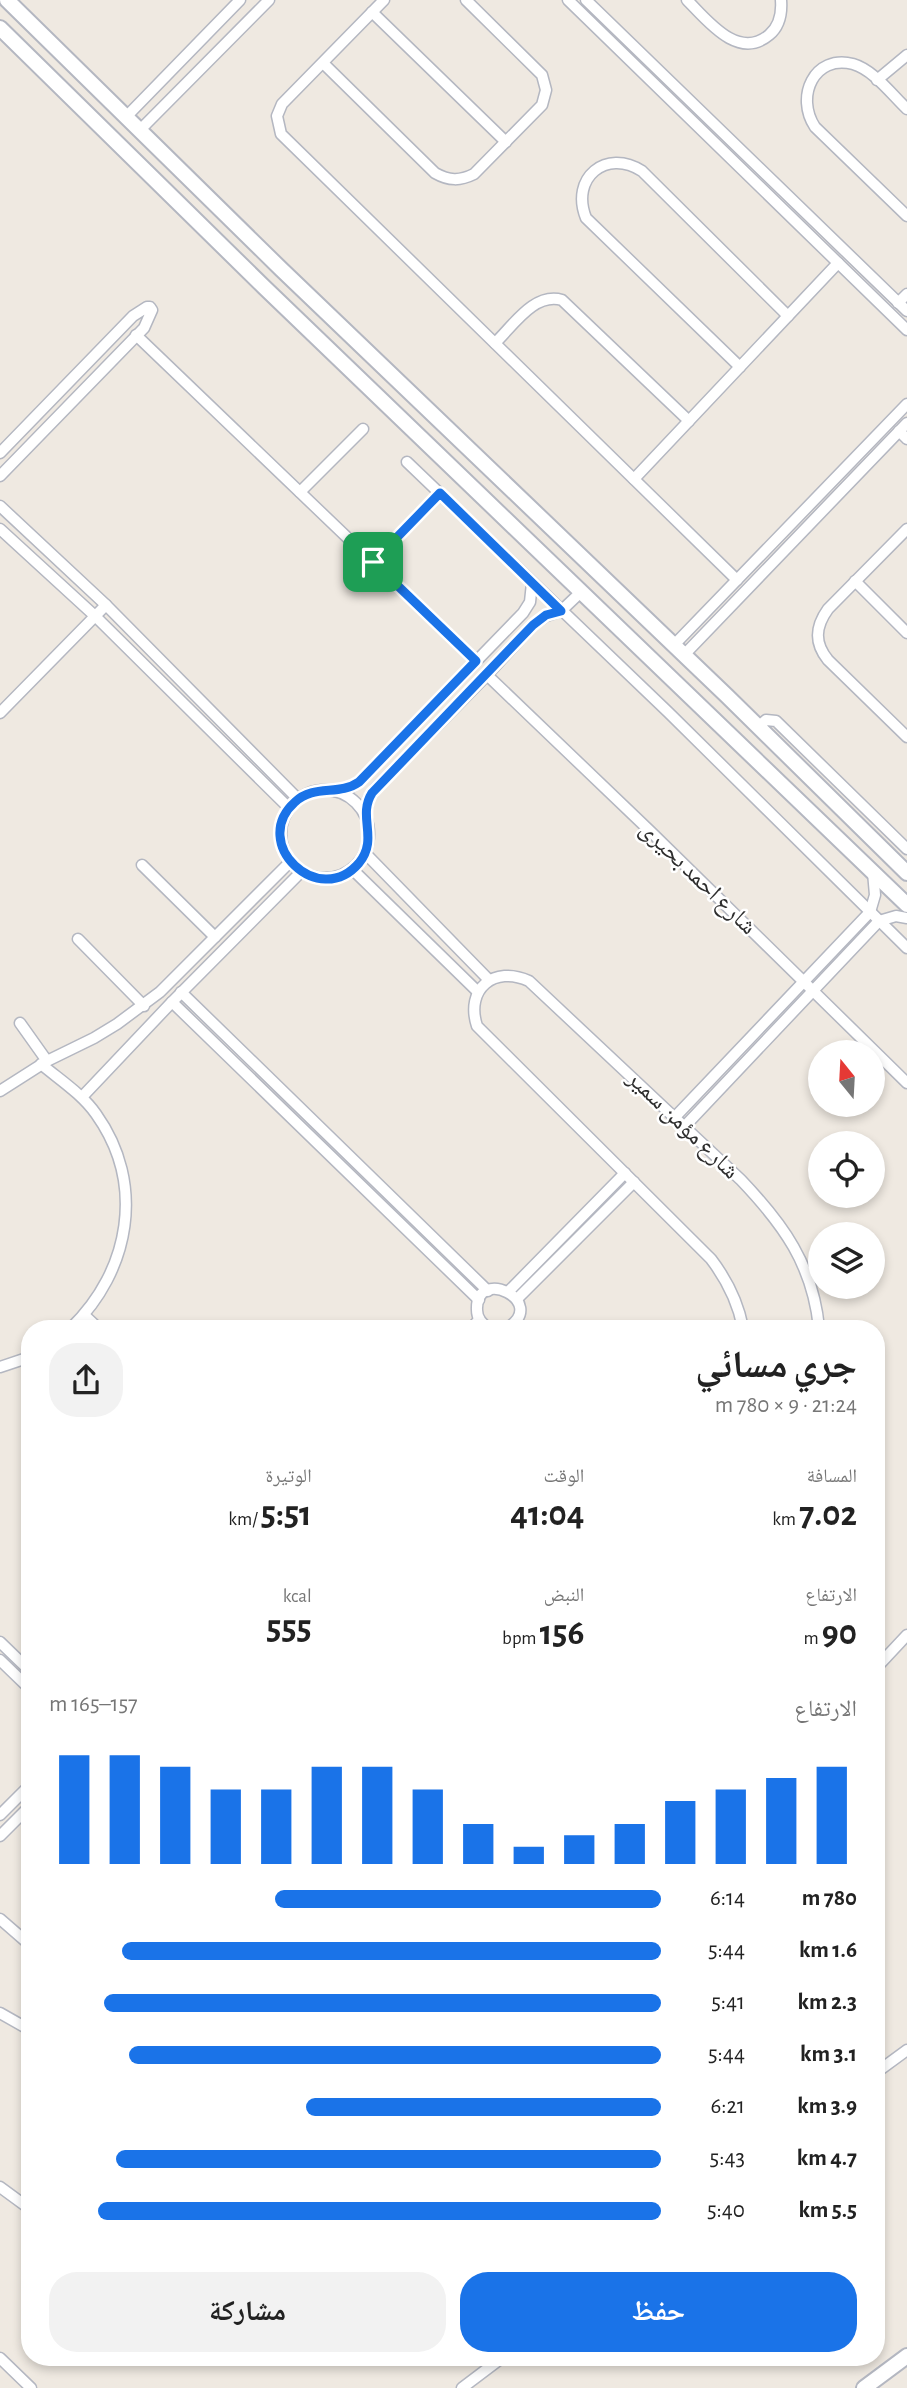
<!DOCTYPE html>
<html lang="ar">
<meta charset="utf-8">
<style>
:root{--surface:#fff;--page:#f2f2f2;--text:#222;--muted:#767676;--accent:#1a73e8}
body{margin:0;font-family:"Alegreya Sans","Noto Naskh Arabic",sans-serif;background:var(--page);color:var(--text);direction:rtl;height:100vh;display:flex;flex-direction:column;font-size:26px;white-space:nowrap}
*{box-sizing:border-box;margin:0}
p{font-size:23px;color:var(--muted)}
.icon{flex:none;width:38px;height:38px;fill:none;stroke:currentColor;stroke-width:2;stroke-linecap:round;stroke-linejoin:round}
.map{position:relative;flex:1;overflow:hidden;direction:ltr}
.details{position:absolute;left:21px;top:1320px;width:864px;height:1046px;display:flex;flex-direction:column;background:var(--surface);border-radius:28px;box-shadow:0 4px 10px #0003;direction:rtl}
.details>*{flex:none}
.needle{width:46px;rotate:342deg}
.controls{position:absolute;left:808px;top:1040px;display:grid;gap:14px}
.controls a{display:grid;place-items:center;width:77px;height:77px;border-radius:50%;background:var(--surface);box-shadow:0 4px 10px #0003;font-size:35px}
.pin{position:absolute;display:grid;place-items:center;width:60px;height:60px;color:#fff;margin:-30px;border-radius:14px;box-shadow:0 4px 10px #0006}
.round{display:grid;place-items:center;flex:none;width:74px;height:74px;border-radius:28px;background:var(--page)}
.head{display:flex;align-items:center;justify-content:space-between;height:119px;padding:0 28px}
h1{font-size:38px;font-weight:700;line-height:52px}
.metrics{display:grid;grid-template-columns:repeat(3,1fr);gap:10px;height:119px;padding:7px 28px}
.metrics div{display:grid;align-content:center}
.metrics b{font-size:35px;font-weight:700}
.metrics small{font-size:19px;font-weight:400}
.metrics p{font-size:19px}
.chart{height:196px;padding:14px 28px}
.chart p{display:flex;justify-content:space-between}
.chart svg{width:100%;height:126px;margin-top:7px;stroke:var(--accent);stroke-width:6}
.primary-button{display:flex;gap:14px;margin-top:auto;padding:14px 28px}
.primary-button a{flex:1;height:80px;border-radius:28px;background:var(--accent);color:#fff;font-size:28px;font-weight:700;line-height:80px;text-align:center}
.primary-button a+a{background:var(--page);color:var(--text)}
ul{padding:0 28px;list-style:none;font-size:23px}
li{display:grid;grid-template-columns:112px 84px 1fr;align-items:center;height:52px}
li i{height:18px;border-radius:9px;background:var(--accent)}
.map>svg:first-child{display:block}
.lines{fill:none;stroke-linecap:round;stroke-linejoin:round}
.street-casing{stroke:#b4b7c1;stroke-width:13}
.secondary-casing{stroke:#b4b7c1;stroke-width:18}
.street{stroke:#fff;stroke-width:10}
.secondary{stroke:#fff;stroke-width:14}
.route-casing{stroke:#fff;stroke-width:14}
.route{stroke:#1a73e8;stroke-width:9}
.labels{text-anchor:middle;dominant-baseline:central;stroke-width:5;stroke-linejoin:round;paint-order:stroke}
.street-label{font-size:24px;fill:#2e2e2e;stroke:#fff}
</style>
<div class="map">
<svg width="907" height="2388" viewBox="0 0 907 2388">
<rect width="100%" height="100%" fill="#efe9e1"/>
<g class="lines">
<g class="street-casing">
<g id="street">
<polyline points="384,0 282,104 277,116 281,134 737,580"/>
<polyline points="568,0 907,330"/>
<polyline points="586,0 907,311"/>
<path d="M 687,0 C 707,20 738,61 769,35 C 780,26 782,13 781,0"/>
<polyline points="372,12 506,142"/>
<path d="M 323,63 L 435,173 C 449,181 460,181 474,174 L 542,105 L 546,90 L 542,75 L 466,0"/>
<polyline points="877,80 907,55"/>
<path d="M 907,109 C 892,95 874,70 853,64 C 814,54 795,97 815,127 L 907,216"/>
<polyline points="126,117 240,0"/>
<polyline points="140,130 269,0"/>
<polyline points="898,303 907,294"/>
<polyline points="136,335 476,661"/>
<path d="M 495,343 C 513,326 534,292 562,300 L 689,421"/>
<path d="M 740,367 L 586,218 C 570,178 606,148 642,171 L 788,316"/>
<polyline points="899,431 907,439"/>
<polyline points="0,453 133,316 147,307 150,307 152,310 144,328 0,476"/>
<polyline points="407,462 668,712 907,948"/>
<polyline points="634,479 838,263"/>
<polyline points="300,492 363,429"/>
<polyline points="0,506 106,605 298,799"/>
<polyline points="0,529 95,616 289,808"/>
<path d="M 907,529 L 828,609 C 815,627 814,643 828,660 L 907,737"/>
<polyline points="373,562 440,493"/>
<polyline points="855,581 907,633"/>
<polyline points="674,645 907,404"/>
<polyline points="684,655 907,423"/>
<polyline points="487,675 651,832 907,1083"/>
<polyline points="0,713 106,605"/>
<polyline points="758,727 766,720 776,721 907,849"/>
<circle cx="325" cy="834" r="44"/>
<polyline points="335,791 348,789 359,782 523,613 530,602 532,583"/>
<polyline points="365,815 369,798 376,788 487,675 533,625 546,616 561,611 582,591"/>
<polyline points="365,853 489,980"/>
<polyline points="142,865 215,937"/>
<polyline points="352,869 478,992"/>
<polyline points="78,939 144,1006"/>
<polyline points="181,992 488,1291"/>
<polyline points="172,1002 479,1300"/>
<polyline points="20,1023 47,1061"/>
<path d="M 41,1064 C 60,1080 82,1094 96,1114 C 146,1184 130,1271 71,1328"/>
<polyline points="0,1091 47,1061 94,1038 117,1024 160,992 290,862"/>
<polyline points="82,1097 172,1002 301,872"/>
<polyline points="675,1117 870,912 875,895 873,872"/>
<polyline points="685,1126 879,921 896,916 907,918"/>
<polyline points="509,1291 625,1173"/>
<polyline points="517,1299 634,1182"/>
<polyline points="84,1315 98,1328"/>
<polyline points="471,1328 479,1320"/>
<path d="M 489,1328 C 482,1324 477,1319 477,1310 C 475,1265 550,1302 507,1328"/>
<path d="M 743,1328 C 738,1302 727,1280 711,1259 L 477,1026 C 465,989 494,965 529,981 L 741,1180 C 783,1224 813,1265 819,1328"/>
<polyline points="0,1367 30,1357"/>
<polyline points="0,1642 30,1671"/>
<polyline points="0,1660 30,1689"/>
<polyline points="877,1667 907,1635"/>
<polyline points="0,1815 30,1785"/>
<polyline points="0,1836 30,1806"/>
<polyline points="0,1919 30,1945"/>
<polyline points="0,2013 30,2030"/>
<polyline points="877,2072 907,2050"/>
<polyline points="0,2187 30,2209"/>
<polyline points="0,2358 31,2388"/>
<polyline points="462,2388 503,2357"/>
</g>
</g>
<g class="secondary-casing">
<g id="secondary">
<polyline points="7,0 281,269 727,696 907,873"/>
<polyline points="0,28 264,287 907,905"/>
<polyline points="864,2388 907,2356"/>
</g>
</g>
<use href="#street" class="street"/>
<use href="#secondary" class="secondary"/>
</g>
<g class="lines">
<g class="route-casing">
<path id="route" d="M 440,493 L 561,611 L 546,615 L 533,625 L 372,793 C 357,817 379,838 359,863 C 319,910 249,843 295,802 C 314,784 339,796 359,782 L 476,661 L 373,562 Z"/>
</g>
<use href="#route" class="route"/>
</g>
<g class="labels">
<g class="street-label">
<text transform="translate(698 878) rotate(44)">شارع احمد بحيرى</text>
<text transform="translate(683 1125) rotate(44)">شارع مؤمن سمير</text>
</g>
</g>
</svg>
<div class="controls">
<a><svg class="needle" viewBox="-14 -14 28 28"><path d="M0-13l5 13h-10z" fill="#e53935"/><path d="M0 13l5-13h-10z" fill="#767676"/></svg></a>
<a><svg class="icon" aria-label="locate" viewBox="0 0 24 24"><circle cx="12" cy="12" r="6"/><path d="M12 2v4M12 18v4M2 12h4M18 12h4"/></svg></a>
<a><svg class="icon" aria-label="layers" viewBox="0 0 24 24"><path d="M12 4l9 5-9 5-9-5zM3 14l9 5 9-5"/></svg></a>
</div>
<div class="pin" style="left:373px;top:562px;background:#1e9e55"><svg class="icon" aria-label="arrive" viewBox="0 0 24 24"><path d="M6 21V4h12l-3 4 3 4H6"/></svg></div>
<section class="details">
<div class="head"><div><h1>جري مسائي</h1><p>21:24 · 9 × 780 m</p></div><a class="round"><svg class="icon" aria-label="share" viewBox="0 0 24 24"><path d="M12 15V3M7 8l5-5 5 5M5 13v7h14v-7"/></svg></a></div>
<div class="metrics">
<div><p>المسافة</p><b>7.02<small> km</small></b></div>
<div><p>الوقت</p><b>41:04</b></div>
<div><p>الوتيرة</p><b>5:51<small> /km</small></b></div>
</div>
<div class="metrics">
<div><p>الارتفاع</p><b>90<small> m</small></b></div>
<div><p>النبض</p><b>156<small> bpm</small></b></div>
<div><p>kcal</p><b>555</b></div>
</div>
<div class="chart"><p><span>الارتفاع</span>157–165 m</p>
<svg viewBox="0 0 160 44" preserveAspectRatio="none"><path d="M5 44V6M15 44V6M25 44V10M35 44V18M45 44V18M55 44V10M65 44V10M75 44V18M85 44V30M95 44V38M105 44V34M115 44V30M125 44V22M135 44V18M145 44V14M155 44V10"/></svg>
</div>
<ul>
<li><b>780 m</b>6:14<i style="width:63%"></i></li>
<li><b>1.6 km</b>5:44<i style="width:88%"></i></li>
<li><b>2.3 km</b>5:41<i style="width:91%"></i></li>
<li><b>3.1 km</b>5:44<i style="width:87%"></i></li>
<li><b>3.9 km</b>6:21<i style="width:58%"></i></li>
<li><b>4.7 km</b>5:43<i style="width:89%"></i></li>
<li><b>5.5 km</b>5:40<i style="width:92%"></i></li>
</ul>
<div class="primary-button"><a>حفظ</a><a>مشاركة</a></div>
</section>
</div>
